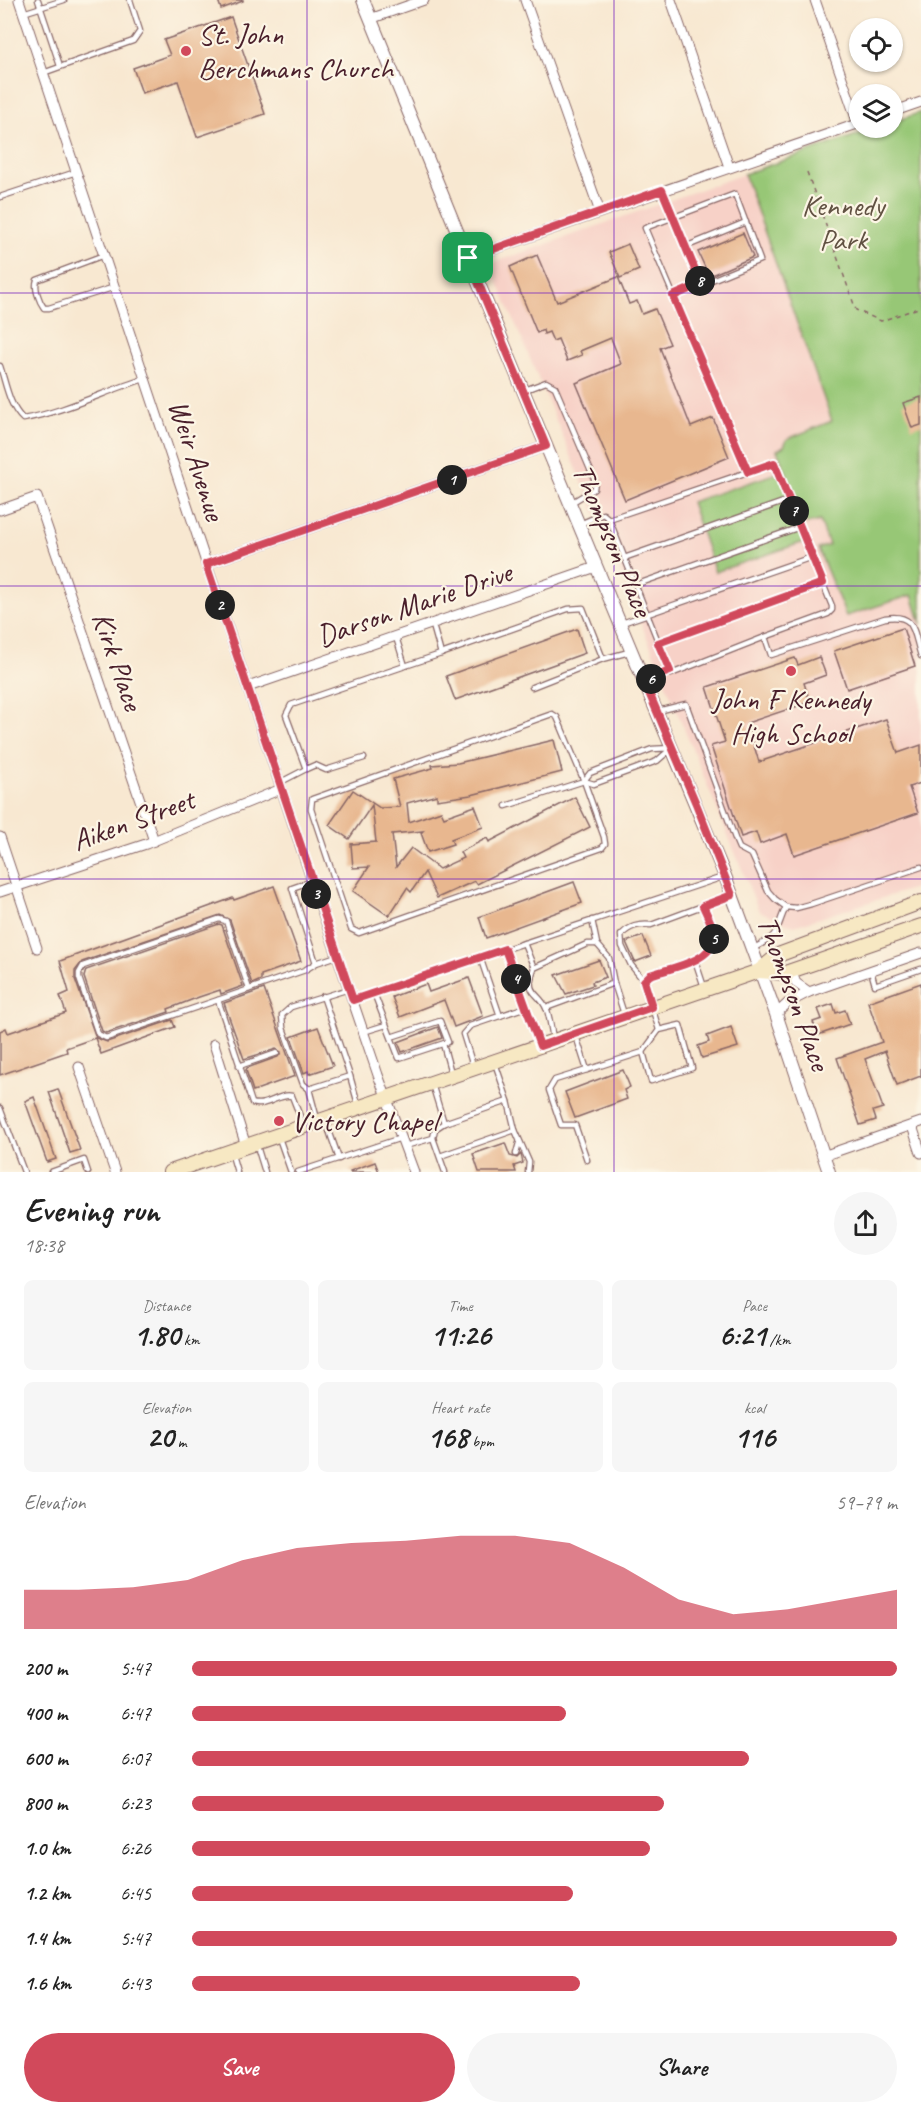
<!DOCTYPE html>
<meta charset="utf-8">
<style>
:root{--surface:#fff;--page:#f6f6f6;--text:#222;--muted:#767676;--accent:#d1495b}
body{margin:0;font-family:Caveat,sans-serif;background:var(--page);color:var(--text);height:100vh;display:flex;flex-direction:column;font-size:22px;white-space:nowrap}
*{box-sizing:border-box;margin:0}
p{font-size:20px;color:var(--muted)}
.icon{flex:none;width:33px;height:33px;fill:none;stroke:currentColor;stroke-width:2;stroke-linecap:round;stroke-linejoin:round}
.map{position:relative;height:1172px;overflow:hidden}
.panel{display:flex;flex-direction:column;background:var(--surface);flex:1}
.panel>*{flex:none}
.buttons{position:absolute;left:849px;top:18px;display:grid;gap:12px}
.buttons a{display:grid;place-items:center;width:54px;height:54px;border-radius:50%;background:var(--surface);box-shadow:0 2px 4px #0004;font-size:30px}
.pin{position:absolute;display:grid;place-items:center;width:51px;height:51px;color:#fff;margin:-26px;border-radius:12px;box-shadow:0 3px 9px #0006}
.km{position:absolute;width:30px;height:30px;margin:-15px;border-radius:50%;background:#222;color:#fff;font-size:16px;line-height:30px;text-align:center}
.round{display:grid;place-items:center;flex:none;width:63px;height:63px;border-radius:32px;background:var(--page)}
.summary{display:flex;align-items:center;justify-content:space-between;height:102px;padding:0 24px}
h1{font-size:33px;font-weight:700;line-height:45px}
.metrics{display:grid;grid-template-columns:repeat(3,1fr);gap:9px;height:102px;padding:6px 24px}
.metrics div{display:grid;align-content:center;border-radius:9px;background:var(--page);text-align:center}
.metrics b{font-size:30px;font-weight:700}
.metrics small{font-size:16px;font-weight:400}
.metrics p{font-size:16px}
.chart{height:168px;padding:12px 24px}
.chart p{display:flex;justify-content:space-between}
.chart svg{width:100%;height:108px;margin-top:6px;fill:var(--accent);opacity:.7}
.cta{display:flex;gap:12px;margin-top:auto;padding:12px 24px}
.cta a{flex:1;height:69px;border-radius:36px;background:var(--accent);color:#fff;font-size:24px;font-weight:700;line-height:69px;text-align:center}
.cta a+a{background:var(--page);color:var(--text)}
ul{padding:0 24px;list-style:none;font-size:20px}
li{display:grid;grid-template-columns:96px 72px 1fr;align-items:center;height:45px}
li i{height:15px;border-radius:8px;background:var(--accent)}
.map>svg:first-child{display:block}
.built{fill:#f7d1c7}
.green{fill:#97c776;stroke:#707350;stroke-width:1.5}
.building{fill:#e8b78f}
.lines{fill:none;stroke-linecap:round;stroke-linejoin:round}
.service-casing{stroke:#876565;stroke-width:7}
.minor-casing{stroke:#876565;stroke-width:11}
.tertiary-casing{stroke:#876565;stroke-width:14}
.secondary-casing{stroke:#876565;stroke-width:16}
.path{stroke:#876565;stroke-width:1.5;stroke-dasharray:4.5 4.5;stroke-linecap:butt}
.service{stroke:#fff;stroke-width:4.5}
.minor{stroke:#fff;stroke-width:9}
.tertiary{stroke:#fff;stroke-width:12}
.secondary{stroke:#f7e8c3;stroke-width:14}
.route-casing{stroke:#fff;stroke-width:12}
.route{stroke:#d1495b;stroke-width:8}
.grid{fill:none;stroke:#7b2cbf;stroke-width:1.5;stroke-opacity:0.55}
.poi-dot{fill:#d1495b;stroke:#fcf5e5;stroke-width:2}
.labels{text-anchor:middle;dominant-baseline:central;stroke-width:4.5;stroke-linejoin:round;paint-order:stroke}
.poi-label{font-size:30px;fill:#4a1f2b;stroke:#fcf5e5;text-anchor:start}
.park-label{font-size:30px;fill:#615142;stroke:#fcf5e5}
.street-label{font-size:30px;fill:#4a1f2b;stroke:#fcf5e5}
</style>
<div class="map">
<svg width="921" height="1172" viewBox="0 0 921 1172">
<rect width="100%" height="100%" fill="#fcf5e5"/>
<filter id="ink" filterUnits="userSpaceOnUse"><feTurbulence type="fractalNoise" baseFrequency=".0167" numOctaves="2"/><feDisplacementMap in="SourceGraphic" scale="12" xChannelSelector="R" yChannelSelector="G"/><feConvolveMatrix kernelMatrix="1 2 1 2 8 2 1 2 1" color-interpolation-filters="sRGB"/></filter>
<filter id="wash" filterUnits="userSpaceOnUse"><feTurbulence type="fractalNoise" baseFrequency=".008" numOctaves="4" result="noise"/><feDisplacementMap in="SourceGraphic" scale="24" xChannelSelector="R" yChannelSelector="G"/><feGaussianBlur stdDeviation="1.35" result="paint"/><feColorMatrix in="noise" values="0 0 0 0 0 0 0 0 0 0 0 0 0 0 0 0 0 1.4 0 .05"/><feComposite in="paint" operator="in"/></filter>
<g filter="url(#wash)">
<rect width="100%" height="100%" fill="#f8e8d1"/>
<polygon class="built" points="744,174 831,421 921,390 921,886 794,926 759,911 613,555 490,264"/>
<g class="green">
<polygon points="921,112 921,624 912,595 846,616 818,549 829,545 820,521 807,524 777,450 784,446 787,439 832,421 744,174 877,128 892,128 893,122"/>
<polygon points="783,471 807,541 715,572 691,502"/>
</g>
<g id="blocks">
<g class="building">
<polygon points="218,0 243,0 243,1 221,9"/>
<polygon points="231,17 265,114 197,137 178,81 142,93 133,68 170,55 164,40"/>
<polygon points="743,233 753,257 709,276 698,252"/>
<polygon points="628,244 639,270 620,278 609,252"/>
<polygon points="537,255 557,302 618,277 629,304 637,301 642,314 655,309 670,344 660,348 691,427 713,418 729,457 625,500 576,383 621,364 611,338 580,351 582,355 567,361 558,339 553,341 549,332 544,334 543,330 537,333 510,267"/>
<polygon points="921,397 921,425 912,428 903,403"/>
<polygon points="903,628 915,666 847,689 834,651"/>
<polygon points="577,629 585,653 455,700 446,676"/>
<polygon points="819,657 826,675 804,683 810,702 747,723 759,762 886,719 898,753 921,745 921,783 909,787 918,813 794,855 787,834 760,844 756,832 741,837 711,746 725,742 707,687 795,658 798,665"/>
<polygon points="554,740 562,772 471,795 437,800 437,795 407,803 409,822 441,811 444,817 475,806 483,827 451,839 453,844 428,852 421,833 423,831 392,834 396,867 411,848 439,869 463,858 460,852 487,838 489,842 575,797 590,827 477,884 475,881 437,898 425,872 411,892 407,888 389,916 353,891 369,867 353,868 351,844 376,842 372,805 349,839 329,825 353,790 380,808 400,807 393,779 433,768 432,765 458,763"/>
<polygon points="574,882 582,903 486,938 479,917"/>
<polygon points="274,886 301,961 261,975 261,980 252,984 230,920 220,915 82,962 75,971 75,979 96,1038 107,1042 172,1020 175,1027 101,1054 95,1038 66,1048 67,1052 0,1075 0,1031 6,1028 8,1033 66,1013 60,996 69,992 60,961 233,898 234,900"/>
<polygon points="219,924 222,925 243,986 221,994 220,990 199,997 168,1009 169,1012 106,1033 102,1031 84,977 86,970"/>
<polygon points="643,936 651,956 635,962 626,942"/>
<polygon points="599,960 606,977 592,982 593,985 566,994 556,975"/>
<polygon points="469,978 483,1016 454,1027 444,1000 400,1017 392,997 426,984 429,992"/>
<polygon points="921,983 921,1076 897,1085 885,1051 865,1059 883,1108 873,1111 876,1120 860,1125 837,1058 882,1042 868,1002"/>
<polygon points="264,989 295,1076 253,1091 246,1070 247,1068 278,1057 281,1052 276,1049 244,1059 224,1003"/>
<polygon points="833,1004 836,1013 845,1010 850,1024 818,1035 813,1022 822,1019 818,1009"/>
<polygon points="318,1027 333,1066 309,1074 308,1071 304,1073 291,1037"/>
<polygon points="438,1027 442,1038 402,1052 398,1042"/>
<polygon points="731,1027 738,1047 702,1058 698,1046 709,1042 707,1036"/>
<polygon points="623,1070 630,1087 624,1090 627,1099 575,1118 565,1092"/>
<polygon points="58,1089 80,1150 70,1153 49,1092"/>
<polygon points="34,1097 56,1159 47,1162 25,1101"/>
<polygon points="505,1143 510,1156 517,1158 521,1154 523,1163 514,1166 516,1172 479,1172 473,1154"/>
<polygon points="375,1162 379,1172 350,1172 350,1171"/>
</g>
</g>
</g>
<g filter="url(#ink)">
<use href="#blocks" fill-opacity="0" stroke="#876565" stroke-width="1.5"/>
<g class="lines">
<g class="service-casing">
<g id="service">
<polyline points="38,0 60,66"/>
<polyline points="23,13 64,0"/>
<polyline points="43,73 133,41 140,31 130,0"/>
<polyline points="662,190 701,284"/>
<polyline points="0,197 76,172"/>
<polyline points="685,247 746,222"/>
<path d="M 104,255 L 37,280 C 34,288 39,301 44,308 L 49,308 L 115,287"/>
<polyline points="673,296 760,260 735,194 645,228 748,472"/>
<path d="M 0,366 C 6,384 9,406 23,419 C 64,412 103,392 144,379"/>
<polyline points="525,390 546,382 555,387 595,481 594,489 571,503"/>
<polyline points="609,519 671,674 765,637"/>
<path d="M 580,524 L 603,514 L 609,519 L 774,463 L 832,606 L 832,610 L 828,614 L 765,637 L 771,655 L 885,618 C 916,613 913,631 921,656"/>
<polyline points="624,558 789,500"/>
<polyline points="635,585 800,527"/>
<polyline points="432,622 441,654 568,609 583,608 603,659 629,652"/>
<polyline points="622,623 812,557"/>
<polyline points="659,643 823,583"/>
<polyline points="405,666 441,654"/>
<polyline points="646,680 670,671"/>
<polyline points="532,687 603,659"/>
<polyline points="658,711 686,704 736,841 739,848 752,855 768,891 775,899 786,907"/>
<polygon points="552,714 557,717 584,781 604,837 605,844 602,848 359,933 351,929 311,809 312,799"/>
<polygon points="672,748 657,761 594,784 584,781 590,773 652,749"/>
<polyline points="306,769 315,765 326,770 364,758"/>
<polyline points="279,783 306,769 286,715 291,705 405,666 396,637"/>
<polyline points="506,806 584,781"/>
<polyline points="312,881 292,888 316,963 337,956"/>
<path d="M 703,906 C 711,926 724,949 695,960 L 704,987"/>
<polyline points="592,920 597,944"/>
<polyline points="524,943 534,968"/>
<path d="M 754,948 C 782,934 774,932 786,907 L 796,908 L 811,904 L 921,867"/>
<polyline points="505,949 539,1043"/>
<polyline points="480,957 500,1016"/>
<polyline points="871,971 875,985 921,969"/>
<polyline points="644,981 650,975 695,960"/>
<polyline points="374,993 399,1058 448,1042 440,1021 391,1037"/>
<polyline points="323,996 350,1076"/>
<polyline points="218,1000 106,1038 98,1034 79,978 79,973 83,966 219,919 226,921 249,989"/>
<polyline points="353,1000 723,877"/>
<polyline points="546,1008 614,983 624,1014"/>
<polyline points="363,1032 386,1025"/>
<path d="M 576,1036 L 587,1070 L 643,1052 L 659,1030 L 644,981 L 631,965 L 622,946 L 621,935 C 630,926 638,924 651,925 L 732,895"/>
<path d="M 553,1038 C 551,1029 550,1019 547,1010 C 539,990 524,997 534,968 L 587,944 L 597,944 L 609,958 L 614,983"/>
<polyline points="443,1044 451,1073"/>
<polyline points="643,1052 651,1081 692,1068 680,1025 659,1030"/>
<polyline points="239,1066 277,1053"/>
<polyline points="473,1066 463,1034 470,1026 526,1007"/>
<polyline points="587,1070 555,1080 549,1090 561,1125 575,1125 587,1160"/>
<polyline points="432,1084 444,1123 435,1129 433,1138 445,1172"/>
<polyline points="309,1089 350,1076 358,1104"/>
<polyline points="0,1108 24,1172"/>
<polyline points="317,1119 309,1089 303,1084 283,1028 282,1015 291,1007 349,989"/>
<polyline points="326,1122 339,1159"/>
<polyline points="444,1123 508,1101 495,1063"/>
<path d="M 303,1124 L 292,1096 C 279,1093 266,1108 252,1103 L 218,1000 L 305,970 L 316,963"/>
<polyline points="515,1130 529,1162 528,1172"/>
<polyline points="279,1138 291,1172"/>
<polyline points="256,1143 265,1172"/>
<polyline points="405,1146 433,1138"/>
<polyline points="516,1154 519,1143"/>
<polyline points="232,1155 237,1172"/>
<polyline points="440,1156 515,1130 508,1101"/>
<polyline points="51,1172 84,1160 88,1172"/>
<polyline points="298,1172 401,1138"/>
</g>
</g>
<g class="minor-casing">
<g id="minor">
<polyline points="19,0 312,881 378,1075 414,1172"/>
<polyline points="525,0 600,212"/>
<polyline points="671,0 729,167"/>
<polyline points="815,0 858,124"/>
<polyline points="370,19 424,0"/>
<polyline points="892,112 921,102"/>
<polyline points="468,258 860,123"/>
<polyline points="0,510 37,497 154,841"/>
<polyline points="206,564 546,446"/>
<polyline points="248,687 596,567"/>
<polyline points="0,837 37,948"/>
<polyline points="0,892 146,844 281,789"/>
<polyline points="809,992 921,953"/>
<polyline points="776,1014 788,1003 809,992 796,983 791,970"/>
<polyline points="214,1044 246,1146"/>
<polyline points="79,1067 115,1172"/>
<polyline points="912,1126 921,1153"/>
<polyline points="823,1156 921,1122"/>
</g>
</g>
<g class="tertiary-casing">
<polyline id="tertiary" points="363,0 468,258 725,876 776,1014 829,1172"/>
</g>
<g class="secondary-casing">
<g id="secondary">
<polyline points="759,971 785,973 921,926"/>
<polyline points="170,1172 759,971 778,955 921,902"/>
</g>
</g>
<g class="path">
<polyline points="807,172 856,310 881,321 921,307"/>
<polyline points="782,993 789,990"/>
</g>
<use href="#service" class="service"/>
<use href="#minor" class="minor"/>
<use href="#tertiary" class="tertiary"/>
<use href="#secondary" class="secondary"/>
</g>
</g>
<g class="lines" filter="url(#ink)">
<g class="route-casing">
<path id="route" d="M 662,190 L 701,284 L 673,296 L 748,472 L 774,463 L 823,583 L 658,643 L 670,671 L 644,681 L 697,806 L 732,895 L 703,906 C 707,915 715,929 714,938 C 712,962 669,968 650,975 L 644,981 L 652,1007 L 540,1046 L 505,949 L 353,1000 L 206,564 L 546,446 L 468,258 Z"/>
</g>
<use href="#route" class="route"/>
</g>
<path class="grid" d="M 307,0 L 307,1172M 614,0 L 614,1172M 0,293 L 921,293M 0,586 L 921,586M 0,879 L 921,879"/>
<g class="poi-dot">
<circle cx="186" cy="51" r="6"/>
<circle cx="791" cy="671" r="6"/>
<circle cx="279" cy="1121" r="6"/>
</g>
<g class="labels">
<g class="poi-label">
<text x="198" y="34">St. John<tspan x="198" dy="34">Berchmans Church</tspan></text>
<text x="791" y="699" text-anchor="middle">John F Kennedy<tspan x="791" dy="34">High School</tspan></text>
<text x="291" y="1121">Victory Chapel</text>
</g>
<g class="park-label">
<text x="843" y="205">Kennedy<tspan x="843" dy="34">Park</tspan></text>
</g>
<g class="street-label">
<text transform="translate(197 460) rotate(72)">Weir Avenue</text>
<text transform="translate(613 540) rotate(67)">Thompson Place</text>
<text transform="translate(414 604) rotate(-19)">Darson Marie Drive</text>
<text transform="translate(118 661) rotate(71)">Kirk Place</text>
<text transform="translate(133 820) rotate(-20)">Aiken Street</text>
<text transform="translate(794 993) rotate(70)">Thompson Place</text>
</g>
</g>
</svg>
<div class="buttons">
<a><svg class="icon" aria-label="locate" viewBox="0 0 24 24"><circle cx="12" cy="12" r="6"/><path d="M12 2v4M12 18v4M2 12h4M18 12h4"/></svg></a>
<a><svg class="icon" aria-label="layers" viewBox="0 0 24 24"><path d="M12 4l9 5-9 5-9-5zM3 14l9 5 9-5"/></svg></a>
</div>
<div class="pin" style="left:468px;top:258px;background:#1e9e55"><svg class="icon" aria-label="arrive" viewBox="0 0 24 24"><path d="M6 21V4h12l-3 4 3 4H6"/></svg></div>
<b class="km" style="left:452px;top:480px">1</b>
<b class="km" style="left:220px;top:605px">2</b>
<b class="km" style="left:316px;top:894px">3</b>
<b class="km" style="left:516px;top:979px">4</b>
<b class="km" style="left:714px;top:939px">5</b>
<b class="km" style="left:651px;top:679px">6</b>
<b class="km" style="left:794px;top:511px">7</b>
<b class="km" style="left:700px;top:281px">8</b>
</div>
<section class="panel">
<div class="summary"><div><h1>Evening run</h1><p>18:38</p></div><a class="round"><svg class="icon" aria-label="share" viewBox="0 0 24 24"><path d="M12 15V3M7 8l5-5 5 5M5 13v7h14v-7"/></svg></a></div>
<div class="metrics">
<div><p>Distance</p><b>1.80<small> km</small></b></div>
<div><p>Time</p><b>11:26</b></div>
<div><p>Pace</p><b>6:21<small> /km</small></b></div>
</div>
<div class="metrics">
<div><p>Elevation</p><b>20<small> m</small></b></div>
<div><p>Heart rate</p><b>168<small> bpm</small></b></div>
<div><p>kcal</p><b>116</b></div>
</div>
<div class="chart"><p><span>Elevation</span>59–79 m</p>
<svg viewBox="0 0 160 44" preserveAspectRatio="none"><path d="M0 44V28L10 28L20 27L30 24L40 16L50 11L60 9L70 8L80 6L90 6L100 9L110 19L120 32L130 38L140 36L150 32L160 28V44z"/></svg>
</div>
<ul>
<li><b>200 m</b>5:47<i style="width:100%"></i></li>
<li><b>400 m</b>6:47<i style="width:53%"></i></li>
<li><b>600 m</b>6:07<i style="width:79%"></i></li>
<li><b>800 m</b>6:23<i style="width:67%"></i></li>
<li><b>1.0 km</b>6:26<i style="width:65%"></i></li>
<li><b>1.2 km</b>6:45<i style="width:54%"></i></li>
<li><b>1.4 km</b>5:47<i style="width:100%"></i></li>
<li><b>1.6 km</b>6:43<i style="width:55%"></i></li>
</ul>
<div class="cta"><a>Save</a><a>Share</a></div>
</section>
